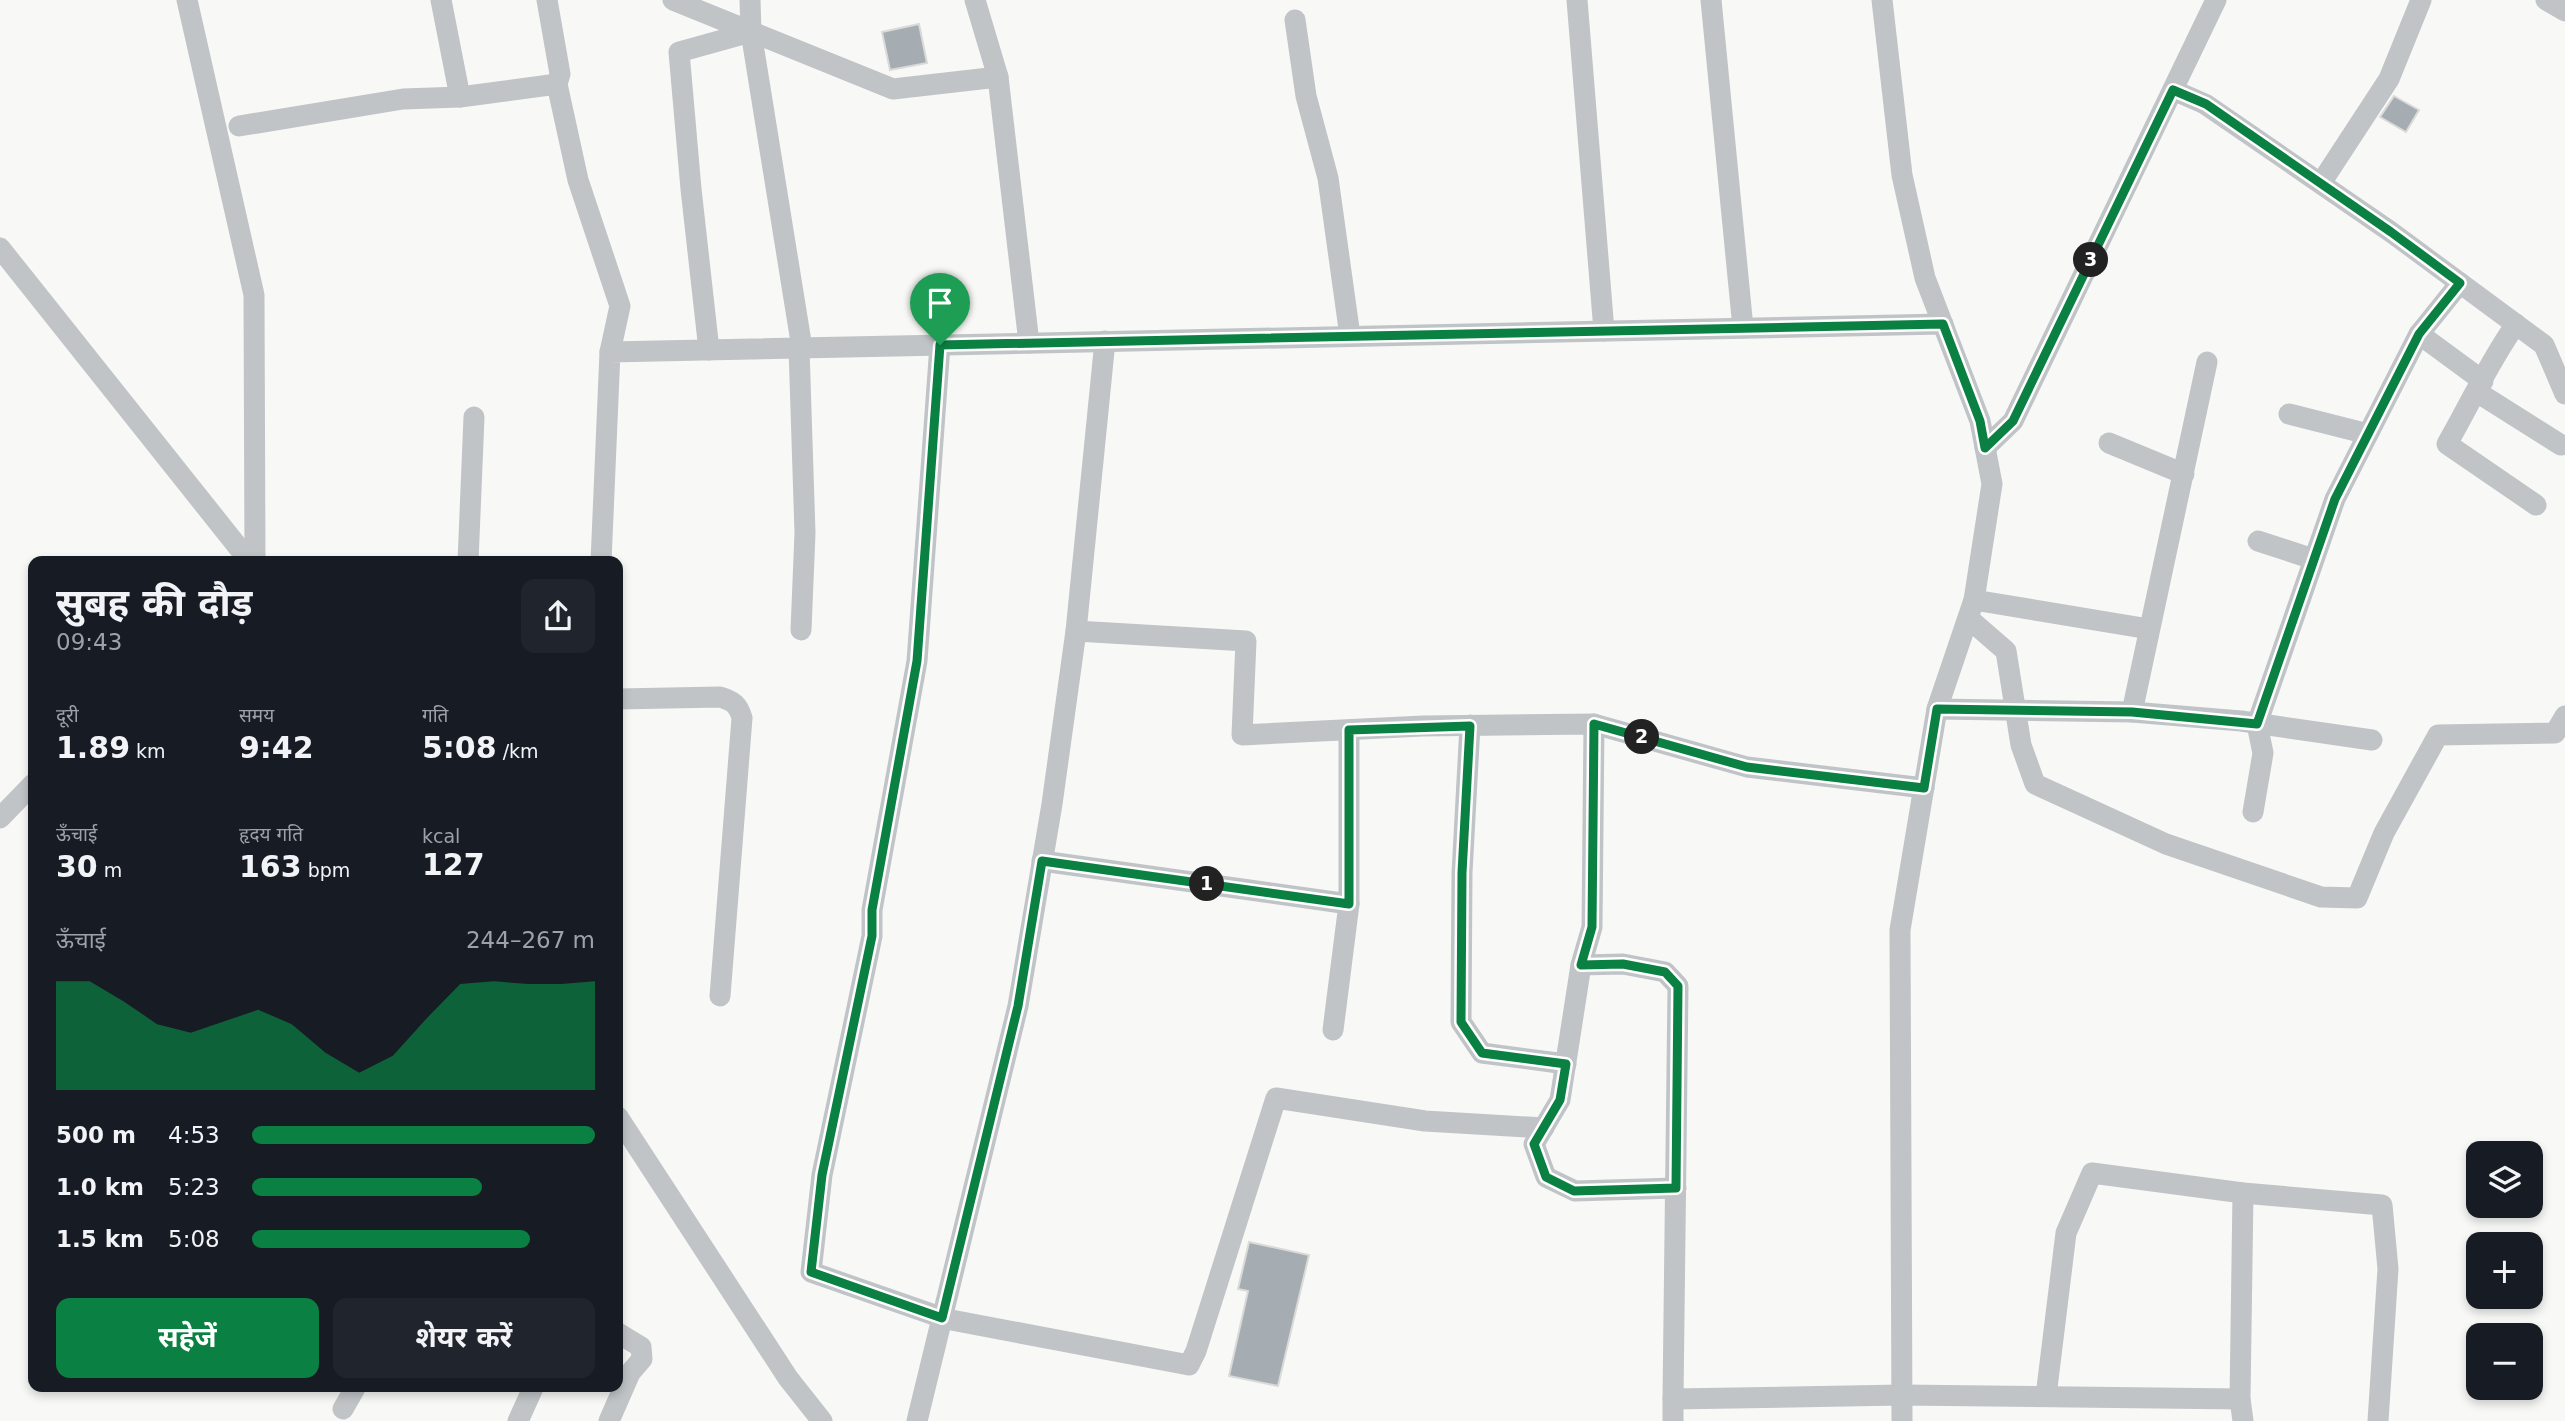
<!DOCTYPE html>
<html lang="hi">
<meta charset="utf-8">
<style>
:root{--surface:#171b24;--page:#20242c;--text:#f1f3f6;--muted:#9ea1a6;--accent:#0b8043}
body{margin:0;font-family:"DejaVu Sans","Noto Sans Devanagari",sans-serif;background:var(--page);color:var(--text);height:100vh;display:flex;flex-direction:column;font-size:26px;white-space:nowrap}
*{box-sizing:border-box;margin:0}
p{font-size:23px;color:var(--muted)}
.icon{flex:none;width:38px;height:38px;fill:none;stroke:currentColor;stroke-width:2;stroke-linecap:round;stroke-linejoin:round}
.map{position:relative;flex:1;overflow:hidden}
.details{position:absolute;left:28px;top:556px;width:595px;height:836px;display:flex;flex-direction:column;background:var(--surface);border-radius:14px;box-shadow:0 4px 10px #0003}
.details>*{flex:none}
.buttons{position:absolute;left:2466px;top:1141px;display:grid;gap:14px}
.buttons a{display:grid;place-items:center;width:77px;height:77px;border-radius:14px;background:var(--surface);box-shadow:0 4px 10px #0003;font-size:35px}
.pin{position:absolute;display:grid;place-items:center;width:60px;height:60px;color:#fff;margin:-72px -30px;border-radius:50% 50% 50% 0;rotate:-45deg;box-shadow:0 0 7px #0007}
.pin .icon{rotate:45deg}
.km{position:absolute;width:35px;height:35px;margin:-18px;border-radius:50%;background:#222;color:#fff;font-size:19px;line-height:35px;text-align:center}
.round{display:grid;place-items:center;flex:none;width:74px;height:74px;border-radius:14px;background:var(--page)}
.head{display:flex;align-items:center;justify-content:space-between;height:119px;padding:0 28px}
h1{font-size:38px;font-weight:700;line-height:52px}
.metrics{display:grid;grid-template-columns:repeat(3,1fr);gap:10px;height:119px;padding:7px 28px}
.metrics div{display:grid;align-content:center}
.metrics b{font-size:30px;font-weight:700}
.metrics small{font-size:19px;font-weight:400}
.metrics p{font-size:19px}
.chart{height:196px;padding:14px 28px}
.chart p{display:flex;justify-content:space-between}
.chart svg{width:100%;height:126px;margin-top:7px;fill:var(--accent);opacity:.7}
.primary-button{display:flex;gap:14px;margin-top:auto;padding:14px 28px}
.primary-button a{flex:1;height:80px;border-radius:14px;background:var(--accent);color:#fff;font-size:28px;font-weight:700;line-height:80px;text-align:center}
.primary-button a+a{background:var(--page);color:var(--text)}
ul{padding:0 28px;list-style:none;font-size:23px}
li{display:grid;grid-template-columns:112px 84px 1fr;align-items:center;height:52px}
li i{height:18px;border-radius:9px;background:var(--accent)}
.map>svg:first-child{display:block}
.building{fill:#a6adb2;stroke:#dadad8;stroke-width:2}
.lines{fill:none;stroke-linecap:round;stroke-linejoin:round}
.minor{stroke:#c0c4c7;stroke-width:21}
.route-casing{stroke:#fff;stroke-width:14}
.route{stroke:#0b8043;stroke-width:9}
</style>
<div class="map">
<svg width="2565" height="1421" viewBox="0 0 2565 1421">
<rect width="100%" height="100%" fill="#f8f8f6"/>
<g class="building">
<polygon points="919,24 927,63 890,70 882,32"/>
<polygon points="2394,96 2419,110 2406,132 2380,117"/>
<polygon points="1249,1242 1309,1255 1278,1386 1229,1376 1248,1291 1238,1289"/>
</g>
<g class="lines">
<g class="minor">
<polyline points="187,0 254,295 255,562"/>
<polyline points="441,0 460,97"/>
<polyline points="547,0 560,74 557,84 578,180 620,306 610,352"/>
<polyline points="673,0 893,89 998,77"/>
<polyline points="750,0 751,32 802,348"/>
<polyline points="975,0 998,77 1029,343"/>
<polyline points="1577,0 1604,331"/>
<polyline points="1711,0 1743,328"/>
<polyline points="1882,0 1902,175 1925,278 1980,421 1992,484 1974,600 1937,709 1900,930 1902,1421"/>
<polyline points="2546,0 2565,11"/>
<polyline points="1295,20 1306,96 1328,178 1350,336"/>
<polyline points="2173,90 2205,104 2391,232 2544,345 2565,394"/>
<polyline points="239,126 403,99 460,97 557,84"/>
<polyline points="2321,183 2389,79 2421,0"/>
<polyline points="0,248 250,562"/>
<path d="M 2516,324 C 2489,362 2470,404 2447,444 L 2536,505"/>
<polyline points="2419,334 2483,381"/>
<polyline points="940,345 917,661 872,910 872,936 822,1175 811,1272 946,1319 1189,1365 1196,1351 1276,1098 1425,1121 1544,1128"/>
<polyline points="799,348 805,533 801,630"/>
<polyline points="709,350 691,189 679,52 751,32"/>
<polyline points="2477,392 2561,445"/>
<polyline points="2289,414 2368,434"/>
<polyline points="2109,443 2184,474"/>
<polyline points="1985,448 2013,421 2216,0"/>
<polyline points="2258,541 2313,559"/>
<polyline points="468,562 474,417"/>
<polyline points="601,562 610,352 1943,324"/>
<polyline points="1974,600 2149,629"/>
<polyline points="1968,618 2006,651 2021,745 2035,784 2166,844 2321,897 2357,898 2384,833 2438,735 2555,733 2565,716"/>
<polyline points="1076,631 1246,641 1242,735 1423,726 1594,724 1747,767 1924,788"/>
<path d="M 618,699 L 720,697 C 733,701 738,704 742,718 L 720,996"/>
<polyline points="1937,709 2132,712 2207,362"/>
<polyline points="2132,712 2241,721 2372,740"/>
<polyline points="1594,724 1592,927 1581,965 1560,1100 1534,1144 1546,1177 1575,1191 1676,1188"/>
<polyline points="1470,725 1462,873 1461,1022 1482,1053 1566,1064"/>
<polyline points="2253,812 2263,753 2257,724 2335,499 2419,334 2460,283"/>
<polyline points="0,818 33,784"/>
<polyline points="1042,861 1349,904"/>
<polyline points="1581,965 1623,964 1665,972 1678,986 1673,1399 1902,1395 2240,1399"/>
<polyline points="1333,1030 1349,904 1349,730"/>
<polyline points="618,1117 788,1378 822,1421"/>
<polyline points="2243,1193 2240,1399 2243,1421"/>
<polyline points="2046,1396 2066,1233 2092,1173 2243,1193 2382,1205 2388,1269 2378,1421"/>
<polyline points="343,1409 355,1388"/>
<polyline points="518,1421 533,1388"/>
<polyline points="609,1421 630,1373 642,1359 641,1347 618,1333"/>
<polyline points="917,1421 1018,1006 1052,804 1076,631 1105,341"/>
<polyline points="1673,1421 1673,1399"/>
</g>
</g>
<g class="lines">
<g class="route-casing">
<polygon id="route" points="2173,90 2206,104 2391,232 2460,283 2419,334 2335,499 2257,724 2132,712 1937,709 1924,788 1747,767 1594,724 1592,927 1581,965 1623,964 1665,972 1678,986 1676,1188 1574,1191 1546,1177 1534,1144 1560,1100 1566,1064 1482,1053 1461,1022 1462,873 1470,726 1349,730 1349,904 1042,861 1018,1006 942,1318 811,1272 822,1175 872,936 872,910 917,661 940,345 1943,324 1980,421 1985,448 2013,421"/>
</g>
<use href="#route" class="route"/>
</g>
</svg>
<div class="buttons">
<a><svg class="icon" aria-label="layers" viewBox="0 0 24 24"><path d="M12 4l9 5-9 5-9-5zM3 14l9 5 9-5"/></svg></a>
<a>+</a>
<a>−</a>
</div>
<div class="pin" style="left:940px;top:345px;background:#1e9e55"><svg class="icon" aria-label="arrive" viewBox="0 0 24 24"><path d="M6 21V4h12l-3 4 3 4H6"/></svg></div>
<b class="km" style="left:1207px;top:884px">1</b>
<b class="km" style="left:1642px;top:737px">2</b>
<b class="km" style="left:2091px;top:260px">3</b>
<section class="details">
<div class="head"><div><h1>सुबह की दौड़</h1><p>09:43</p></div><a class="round"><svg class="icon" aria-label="share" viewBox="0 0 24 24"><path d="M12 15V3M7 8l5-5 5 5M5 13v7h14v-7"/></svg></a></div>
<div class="metrics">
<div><p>दूरी</p><b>1.89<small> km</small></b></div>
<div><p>समय</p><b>9:42</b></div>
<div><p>गति</p><b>5:08<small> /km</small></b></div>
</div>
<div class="metrics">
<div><p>ऊँचाई</p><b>30<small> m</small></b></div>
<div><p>हृदय गति</p><b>163<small> bpm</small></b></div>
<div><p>kcal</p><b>127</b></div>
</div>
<div class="chart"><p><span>ऊँचाई</span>244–267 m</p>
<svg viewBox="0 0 160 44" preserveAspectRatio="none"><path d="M0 44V6L10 6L20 13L30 21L40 24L50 20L60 16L70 21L80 31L90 38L100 32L110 19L120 7L130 6L140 7L150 7L160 6V44z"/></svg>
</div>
<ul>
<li><b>500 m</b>4:53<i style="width:100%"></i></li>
<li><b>1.0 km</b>5:23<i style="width:67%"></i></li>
<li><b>1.5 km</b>5:08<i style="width:81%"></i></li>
</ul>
<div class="primary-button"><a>सहेजें</a><a>शेयर करें</a></div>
</section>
</div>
